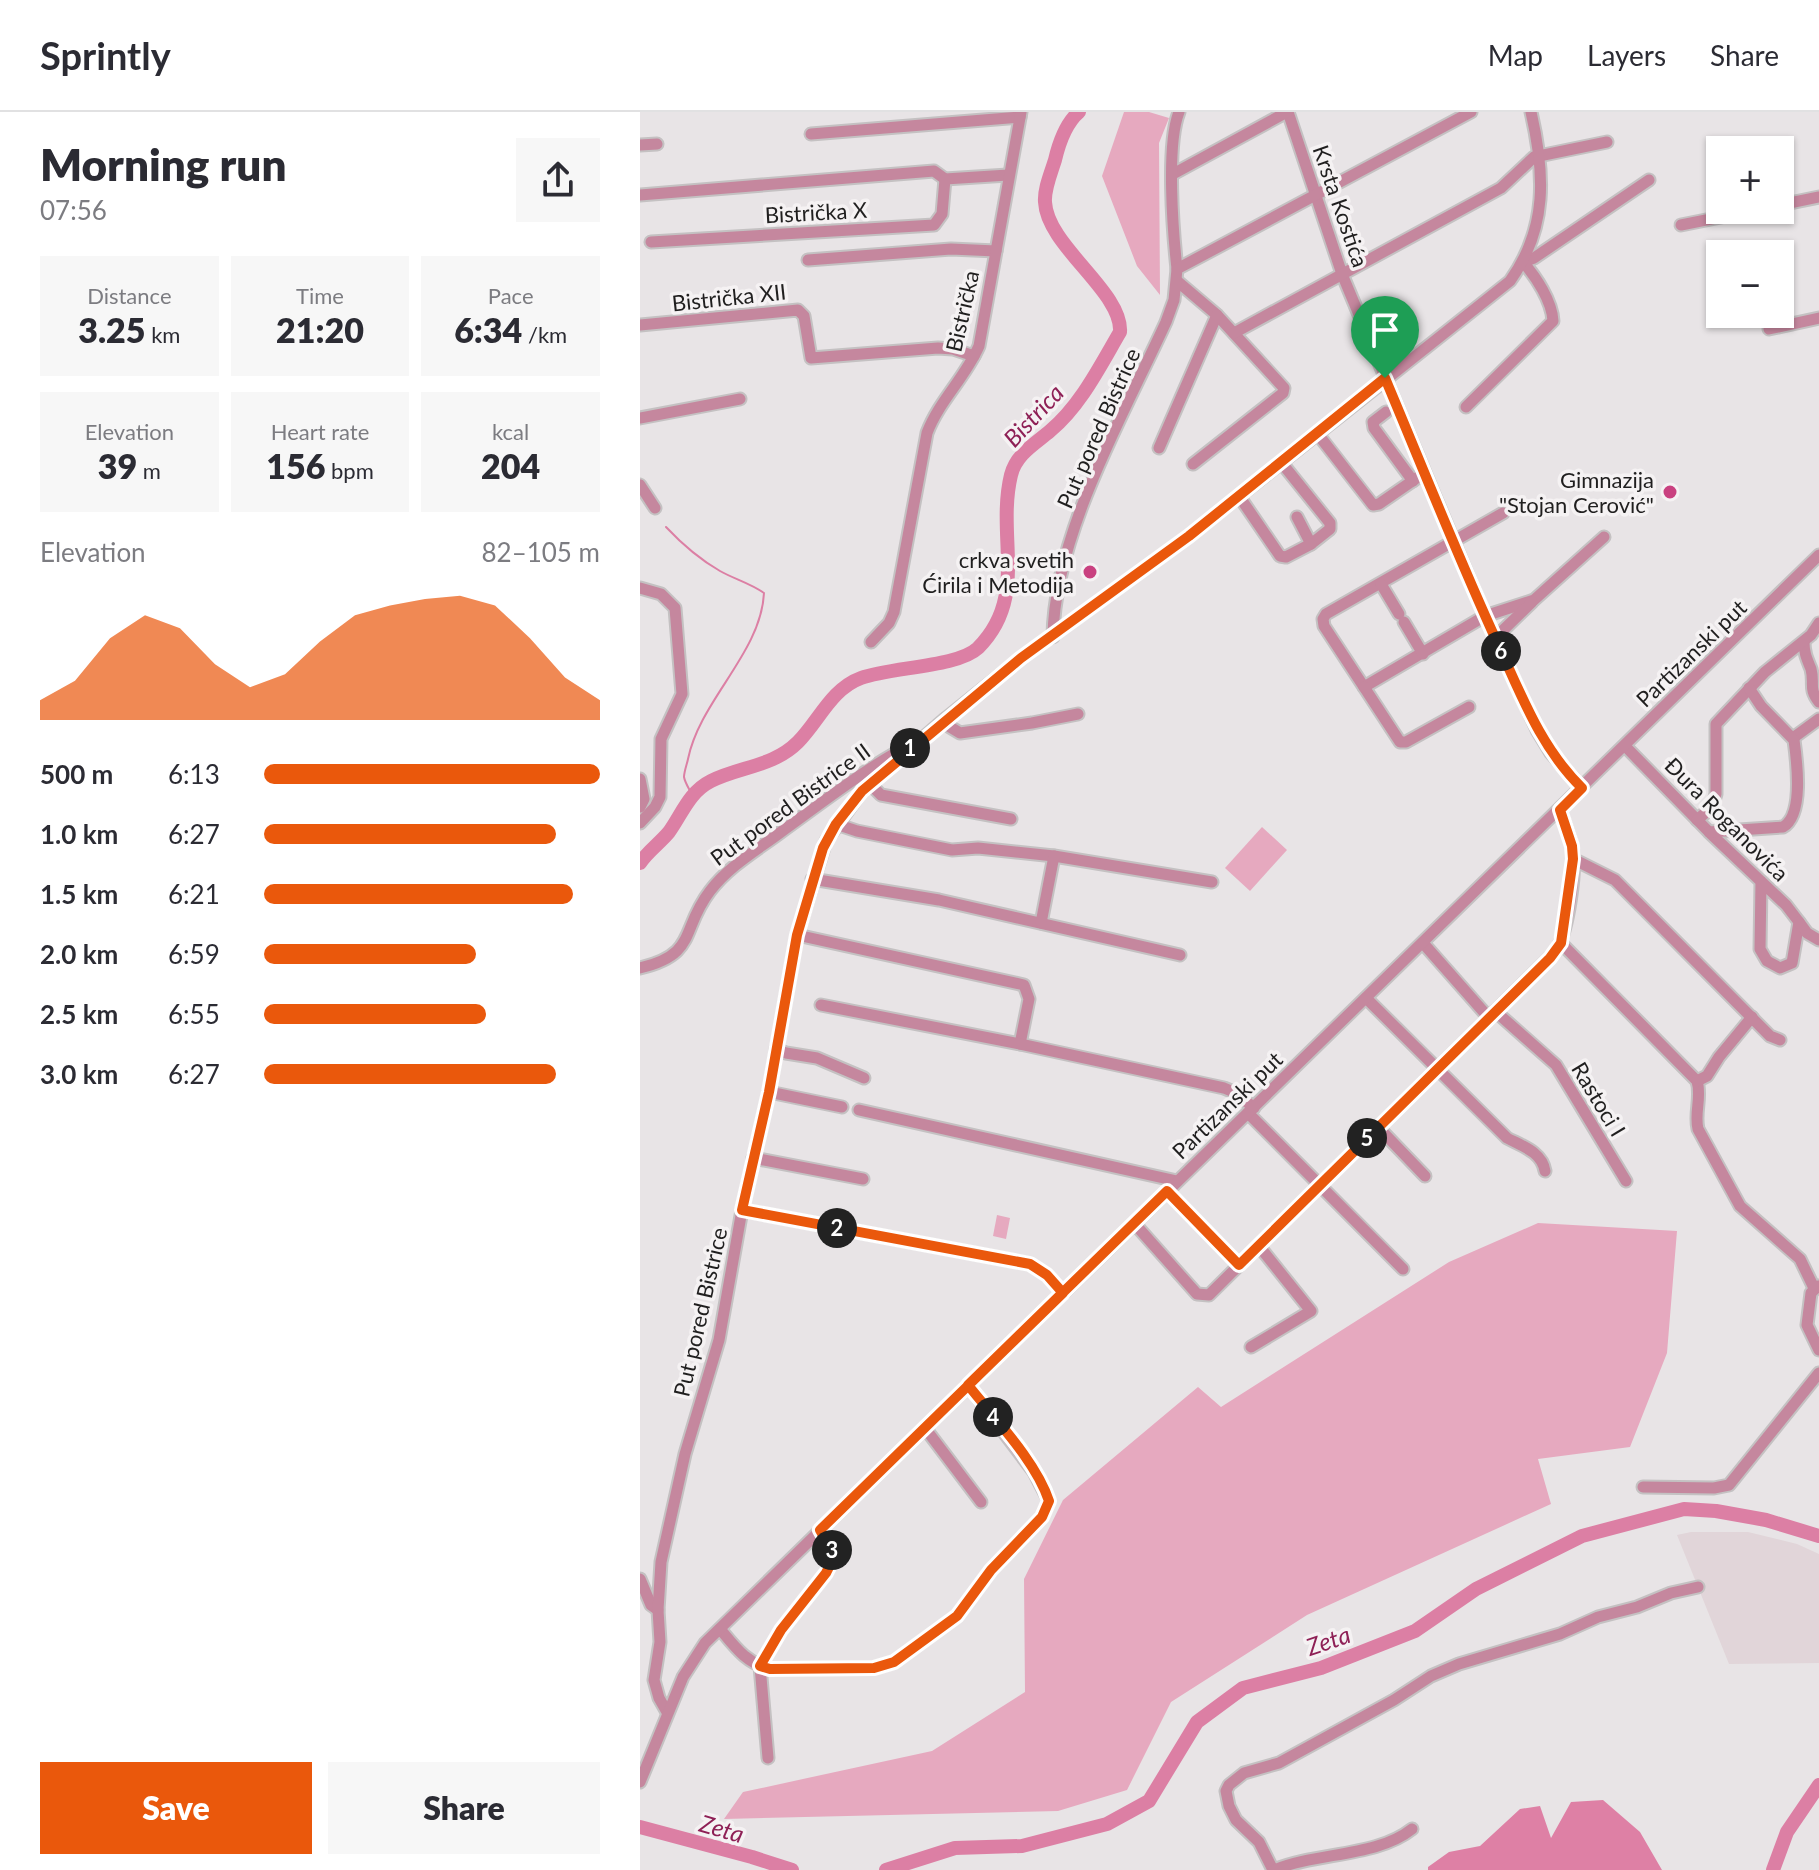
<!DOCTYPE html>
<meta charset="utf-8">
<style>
:root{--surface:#fff;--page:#f7f7f7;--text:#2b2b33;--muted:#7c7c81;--line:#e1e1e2;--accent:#ea580c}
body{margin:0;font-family:Lato,sans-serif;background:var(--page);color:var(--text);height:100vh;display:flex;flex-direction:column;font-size:30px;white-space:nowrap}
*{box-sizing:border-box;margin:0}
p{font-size:26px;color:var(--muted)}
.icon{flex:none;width:44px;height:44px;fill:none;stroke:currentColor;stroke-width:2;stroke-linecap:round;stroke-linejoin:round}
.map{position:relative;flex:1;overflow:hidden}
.panel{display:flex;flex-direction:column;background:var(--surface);width:640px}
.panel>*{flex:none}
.buttons{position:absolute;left:1066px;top:24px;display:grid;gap:16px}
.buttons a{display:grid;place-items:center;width:88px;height:88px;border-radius:0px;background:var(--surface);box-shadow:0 2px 6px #0004;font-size:40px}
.pin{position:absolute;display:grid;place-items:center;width:68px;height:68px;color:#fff;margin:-82px -34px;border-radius:50% 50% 50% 0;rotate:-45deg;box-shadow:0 0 8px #0007}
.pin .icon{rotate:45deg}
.km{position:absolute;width:40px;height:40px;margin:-20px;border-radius:50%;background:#222;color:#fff;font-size:22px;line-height:40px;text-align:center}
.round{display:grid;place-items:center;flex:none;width:84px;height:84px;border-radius:0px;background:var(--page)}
.headline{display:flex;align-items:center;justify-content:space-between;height:136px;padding:0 40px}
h1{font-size:44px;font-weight:800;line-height:60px}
.figures{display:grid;grid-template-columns:repeat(3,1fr);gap:12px;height:136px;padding:8px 40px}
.figures div{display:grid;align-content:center;border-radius:0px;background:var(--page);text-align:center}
.figures b{font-size:34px;font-weight:800}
.figures small{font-size:22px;font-weight:400}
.figures p{font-size:22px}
.chart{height:224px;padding:16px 40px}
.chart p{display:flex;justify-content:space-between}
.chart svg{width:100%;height:144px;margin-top:8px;fill:var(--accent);opacity:.7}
.primary-button{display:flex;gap:16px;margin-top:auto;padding:16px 40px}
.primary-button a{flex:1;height:92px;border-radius:0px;background:var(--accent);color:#fff;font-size:32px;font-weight:800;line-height:92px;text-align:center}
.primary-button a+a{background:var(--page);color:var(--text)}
ul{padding:0 40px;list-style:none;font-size:26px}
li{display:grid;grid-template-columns:128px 96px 1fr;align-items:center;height:60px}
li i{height:20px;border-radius:10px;background:var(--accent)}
header{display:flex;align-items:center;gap:48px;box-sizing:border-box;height:112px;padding:0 40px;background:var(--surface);border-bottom:2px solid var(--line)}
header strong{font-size:38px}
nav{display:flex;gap:44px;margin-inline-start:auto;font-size:28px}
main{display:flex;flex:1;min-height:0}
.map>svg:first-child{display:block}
.built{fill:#e1d5d9}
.green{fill:#e6a9bf}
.forest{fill:#de80a5}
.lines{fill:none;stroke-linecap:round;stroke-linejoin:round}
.stream{stroke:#dc7fa4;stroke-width:2}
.river{stroke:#dc7fa4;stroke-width:14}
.minor-casing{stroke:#c4c1c2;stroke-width:15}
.minor{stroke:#c5879e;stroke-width:11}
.route-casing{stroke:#fff;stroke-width:16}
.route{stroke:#ea580c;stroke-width:10}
.poi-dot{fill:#c94180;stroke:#f5f2f3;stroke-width:3}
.labels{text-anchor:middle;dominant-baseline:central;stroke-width:7;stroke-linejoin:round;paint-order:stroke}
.street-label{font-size:22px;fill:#201f1f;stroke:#f5f2f3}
.poi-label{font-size:22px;fill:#201f1f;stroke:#f5f2f3;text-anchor:end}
.water-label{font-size:24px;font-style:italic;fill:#8e2056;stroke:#f5f2f3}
</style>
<header>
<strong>Sprintly</strong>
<nav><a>Map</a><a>Layers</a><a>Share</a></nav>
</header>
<main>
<section class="panel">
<div class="headline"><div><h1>Morning run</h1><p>07:56</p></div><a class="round"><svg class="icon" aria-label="share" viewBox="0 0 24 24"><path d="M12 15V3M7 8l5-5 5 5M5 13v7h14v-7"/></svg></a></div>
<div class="figures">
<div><p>Distance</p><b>3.25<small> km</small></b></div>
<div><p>Time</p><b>21:20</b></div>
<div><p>Pace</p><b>6:34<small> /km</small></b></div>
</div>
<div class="figures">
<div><p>Elevation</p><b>39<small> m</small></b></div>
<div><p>Heart rate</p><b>156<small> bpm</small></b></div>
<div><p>kcal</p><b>204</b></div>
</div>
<div class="chart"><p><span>Elevation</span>82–105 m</p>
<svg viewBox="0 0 160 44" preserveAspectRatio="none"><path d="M0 44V38L10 32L20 19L30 12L40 16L50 27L60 34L70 30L80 20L90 12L100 9L110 7L120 6L130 9L140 19L150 31L160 38V44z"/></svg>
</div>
<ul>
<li><b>500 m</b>6:13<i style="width:100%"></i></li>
<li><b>1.0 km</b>6:27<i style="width:87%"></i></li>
<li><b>1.5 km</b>6:21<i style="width:92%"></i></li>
<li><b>2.0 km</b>6:59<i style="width:63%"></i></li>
<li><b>2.5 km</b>6:55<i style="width:66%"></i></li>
<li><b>3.0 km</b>6:27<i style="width:87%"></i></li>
</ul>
<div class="primary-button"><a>Save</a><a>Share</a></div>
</section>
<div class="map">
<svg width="1179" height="1758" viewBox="0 0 1179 1758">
<rect width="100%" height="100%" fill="#e8e4e6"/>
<polygon class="built" points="1051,1420 1108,1420 1157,1432 1179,1442 1179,1551 1089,1552 1037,1423"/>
<g class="green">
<polygon points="484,0 509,0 529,6 519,31 520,183 497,154 462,64"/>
<polygon points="622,715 647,738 610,779 585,756"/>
<polygon points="357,1103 370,1106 366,1127 353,1124"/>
<polygon points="898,1111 1037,1119 1027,1241 990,1335 898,1347 911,1392 667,1503 531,1590 487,1678 418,1699 84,1707 103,1680 292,1639 385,1580 384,1467 423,1388 558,1275 581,1295 809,1150"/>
</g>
<polygon class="forest" points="963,1688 1000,1720 1022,1758 788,1758 788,1755 809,1740 840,1734 880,1697 900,1694 911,1726 931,1690"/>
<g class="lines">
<path class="stream" d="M 26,415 C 42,432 59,447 80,459 C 94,467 110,471 124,481 C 121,541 60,588 48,647 C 47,652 44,660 44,665 C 45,671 50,678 52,683"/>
<g class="river">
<path d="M 0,751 C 8,739 20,731 29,720 C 42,702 49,680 71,669 C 101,654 133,655 158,630 C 179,609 191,577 221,566 C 251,555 318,555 338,536 C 389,485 356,425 371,363 C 376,342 395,332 410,319 C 441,293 460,254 480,220 C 483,180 407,134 405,90 C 404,77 411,61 415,48 C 419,31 426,11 439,0"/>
<polyline points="0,1715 112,1745 152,1758"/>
<polyline points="246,1758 315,1736 382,1734 467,1712 509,1689 557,1610 603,1576 681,1556 775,1519 836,1477 942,1424 1044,1397 1076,1399 1126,1408 1179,1424"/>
<polyline points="1133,1758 1147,1720 1179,1673"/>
</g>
<g class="minor-casing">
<g id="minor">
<polyline points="648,0 702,162 845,504 897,618 911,641 942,676"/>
<polyline points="171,22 380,5"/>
<polyline points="0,33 17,32"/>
<polyline points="533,62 647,0"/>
<polyline points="0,83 294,59 305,67 368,63"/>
<polyline points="1140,93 1179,85"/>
<polyline points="1041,113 1116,98"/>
<polyline points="11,130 294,113 302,102 305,67"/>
<polyline points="168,148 311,137 356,139"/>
<path d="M 537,157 C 533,120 526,33 539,0"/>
<polyline points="537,169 577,203 644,276 643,281 553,352"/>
<polyline points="0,213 158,198 164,204 171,246 298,236 313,237 334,244"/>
<polyline points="1129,217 1179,206"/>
<polyline points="594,221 861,76 894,45 967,30"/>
<path d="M 826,295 L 913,209 C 912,189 896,165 883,150 L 894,146 L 1009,68"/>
<polyline points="746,300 733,310 734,316 773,369"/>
<polyline points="0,306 100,287"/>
<polyline points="677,321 733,393 739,392 784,361"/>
<polyline points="519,336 577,203"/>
<polyline points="641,350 690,411 690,417 671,432 657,405"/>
<polyline points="0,373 15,396"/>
<polyline points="599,384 640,444 646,445 671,432"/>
<polyline points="863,401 686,502 683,507 684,514 724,575 845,504 894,488 964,425"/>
<polyline points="741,472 759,502"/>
<polyline points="0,476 21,482 35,496 42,582 21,627 20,685 15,695 0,711"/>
<polyline points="764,510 783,542"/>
<path d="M 413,525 C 414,423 484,302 526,210 L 534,188 L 537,157 L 831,0"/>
<polyline points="855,526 892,490"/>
<path d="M 231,530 L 249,511 L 254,500 L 287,321 C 299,289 325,266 339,234 L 381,0"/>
<path d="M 1164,530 C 1164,541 1167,547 1171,557 C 1175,572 1168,576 1179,590"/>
<polyline points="724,575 760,630 766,630 829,595"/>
<polyline points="305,607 310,615 320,621 392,611 438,602"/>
<polyline points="1153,626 1179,607"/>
<polyline points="985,634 1071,722 1146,793 1159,810 1152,851 1140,856 1127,849 1120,837 1121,769"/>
<polyline points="0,667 4,687 0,695"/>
<polyline points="230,672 241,683 371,707"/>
<polyline points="1057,708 1072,695 1076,682 1076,612 1125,560 1171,523 1179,511"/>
<polyline points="196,712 217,719 312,738 338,736 414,744 572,770"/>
<path d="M 1069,720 L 1143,715 C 1164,703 1157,650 1154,628 L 1121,594 L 1109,576"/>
<polyline points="933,747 975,768 1130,924 1140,928"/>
<polyline points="172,767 299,788 540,843"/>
<polyline points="1159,810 1167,821 1179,828"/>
<polyline points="401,811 414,744"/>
<polyline points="157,823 384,873 389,887 380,932"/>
<polyline points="783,831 849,906"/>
<path d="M 921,831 L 1057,969 C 1062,985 1054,1001 1058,1017 L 1100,1094 L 1160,1147 L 1174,1176"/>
<path d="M 0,856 C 58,842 40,818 70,779 C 89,754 117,738 141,720 C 180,692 217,663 259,639"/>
<path d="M 726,886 L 867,1026 C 882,1034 902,1040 905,1059"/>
<polyline points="181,893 380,932 584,976 596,981 614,996"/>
<polyline points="855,899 916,953 986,1069"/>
<polyline points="136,937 146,941 177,946 224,966"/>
<polyline points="1057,969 1067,964 1079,945 1112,905"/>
<polyline points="129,980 202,995"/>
<polyline points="219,998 537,1069"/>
<polyline points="608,1001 763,1157"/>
<polyline points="738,1015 785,1064"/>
<polyline points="113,1046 223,1067"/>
<polyline points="527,1079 599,1153"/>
<polyline points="102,1098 390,1152 407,1163 423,1181"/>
<path d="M 494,1111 L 557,1182 L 569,1183 L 916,839 C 928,818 937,758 932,734 C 929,722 924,710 920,698"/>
<polyline points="1178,1174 1171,1181 1167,1213 1179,1238"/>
<polyline points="611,1235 671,1199 619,1134"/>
<polyline points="285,1316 341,1390"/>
<polyline points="1003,1375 1074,1376 1089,1373 1179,1261"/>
<polyline points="0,1467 11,1493 18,1498"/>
<path d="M 80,1517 C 95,1535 106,1551 130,1557 L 234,1556 L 254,1550 L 317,1504 L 351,1458 L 402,1405 L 409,1389 L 394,1360 L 328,1273"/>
<path d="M 27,1600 L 19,1586 L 14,1568 L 20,1530 L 18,1498 L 21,1450 L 45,1342 L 79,1228 L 102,1098 L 129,980 L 157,823 L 186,729 L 222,679 L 305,607 L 381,546 L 549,424 L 870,169 C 908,116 905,61 891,0"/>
<polyline points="128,1646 120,1554 141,1518 186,1461 192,1449 192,1439 180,1418"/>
<polyline points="0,1670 43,1565 65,1531 1179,443"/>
<polyline points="633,1758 619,1730 596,1708 589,1694 586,1679 589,1673 604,1661 639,1651 754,1588 791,1564 819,1552 920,1522 958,1505 997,1495 1031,1481 1058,1475"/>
<path d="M 634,1758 C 677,1740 737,1745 772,1717"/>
</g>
</g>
<use href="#minor" class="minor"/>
</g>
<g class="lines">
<g class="route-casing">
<path id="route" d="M 745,266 L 549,424 L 381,546 L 222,679 L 196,712 L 183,736 L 157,823 L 129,980 L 102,1098 L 390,1152 L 407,1163 L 423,1181 L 180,1418 L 192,1439 L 192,1449 L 186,1461 L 141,1518 L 120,1554 L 130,1557 L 234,1556 L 254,1550 L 317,1504 L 351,1458 L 402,1405 L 409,1389 C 396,1349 354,1306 328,1273 L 527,1079 L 599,1153 L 910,846 L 921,831 L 933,747 L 932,734 L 920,698 L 942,676 C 900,635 881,582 857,530 C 817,443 782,354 745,266"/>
</g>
<use href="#route" class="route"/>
</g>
<g class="poi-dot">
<circle cx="1030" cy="380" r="8"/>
<circle cx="450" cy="460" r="8"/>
</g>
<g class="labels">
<g class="street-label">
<text transform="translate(701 94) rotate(71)">Krsta Kostića</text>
<text transform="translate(176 100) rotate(-3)">Bistrička X</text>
<text transform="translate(89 185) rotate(-6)">Bistrička XII</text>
<text transform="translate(322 199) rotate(-77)">Bistrička</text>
<text transform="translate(458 316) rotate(-66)">Put pored Bistrice</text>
<text transform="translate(1051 541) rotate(-44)">Partizanski put</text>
<text transform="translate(150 692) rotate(-36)">Put pored Bistrice II</text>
<text transform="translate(1087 707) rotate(45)">Đura Roganovića</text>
<text transform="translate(959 987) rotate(59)">Rastoci I</text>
<text transform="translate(587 993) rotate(-44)">Partizanski put</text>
<text transform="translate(60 1200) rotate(-77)">Put pored Bistrice</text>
</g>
<g class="poi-label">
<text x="1014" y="367">Gimnazija<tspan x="1014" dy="25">"Stojan Cerović"</tspan></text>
<text x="434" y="447">crkva svetih<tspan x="434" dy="25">Ćirila i Metodija</tspan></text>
</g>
<g class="water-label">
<text transform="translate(393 303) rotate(-47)">Bistrica</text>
<text transform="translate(688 1528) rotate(-19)">Zeta</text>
<text transform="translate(82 1716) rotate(16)">Zeta</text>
</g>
</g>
</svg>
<div class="buttons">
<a>+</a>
<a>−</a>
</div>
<div class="pin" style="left:745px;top:266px;background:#1e9e55"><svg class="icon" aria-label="arrive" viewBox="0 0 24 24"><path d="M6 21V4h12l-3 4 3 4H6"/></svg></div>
<b class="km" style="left:270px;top:636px">1</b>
<b class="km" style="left:197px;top:1116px">2</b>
<b class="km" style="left:192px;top:1438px">3</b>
<b class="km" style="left:353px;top:1305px">4</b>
<b class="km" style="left:727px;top:1026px">5</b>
<b class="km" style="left:861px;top:539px">6</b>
</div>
</main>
